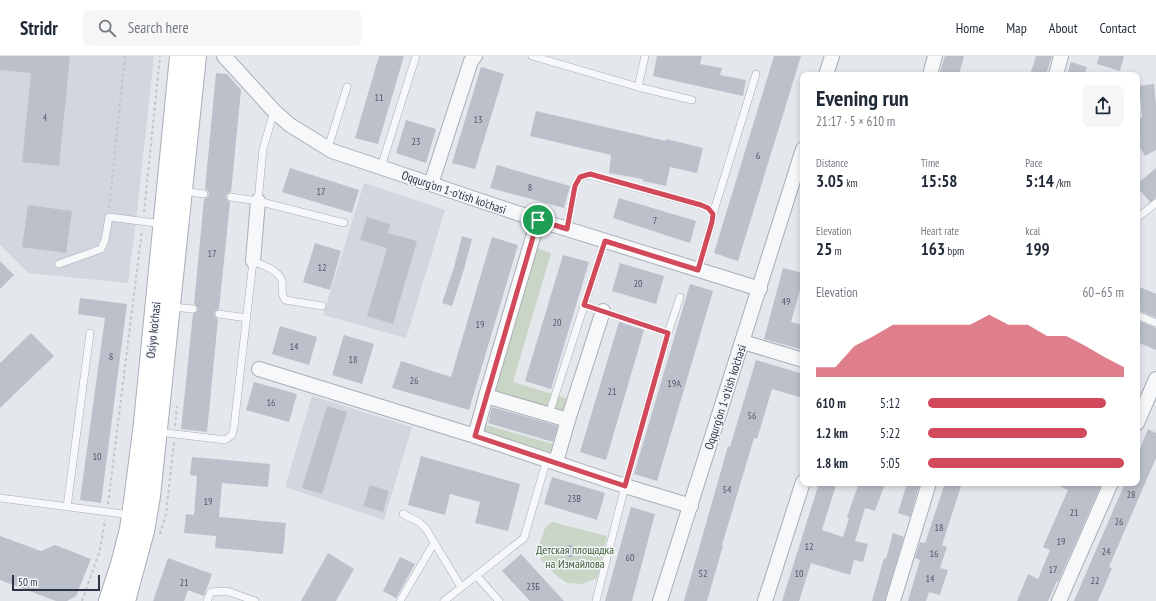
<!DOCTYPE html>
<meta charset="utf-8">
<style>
:root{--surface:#fff;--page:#f6f6f7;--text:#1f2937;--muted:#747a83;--line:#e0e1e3;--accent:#d1495b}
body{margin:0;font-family:"PT Sans Narrow",sans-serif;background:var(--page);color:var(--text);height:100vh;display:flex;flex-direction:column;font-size:15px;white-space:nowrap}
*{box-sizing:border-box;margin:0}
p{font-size:13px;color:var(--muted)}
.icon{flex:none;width:22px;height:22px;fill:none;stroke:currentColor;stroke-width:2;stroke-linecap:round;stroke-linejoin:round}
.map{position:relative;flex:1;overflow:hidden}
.sheet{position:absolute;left:800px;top:16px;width:340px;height:414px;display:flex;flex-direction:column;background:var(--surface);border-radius:8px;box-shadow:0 2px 6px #0003}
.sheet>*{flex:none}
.scale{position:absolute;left:12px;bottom:10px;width:88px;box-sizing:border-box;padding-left:4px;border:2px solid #2b3445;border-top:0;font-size:11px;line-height:14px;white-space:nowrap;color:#2b3445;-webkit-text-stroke:3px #f4f6f9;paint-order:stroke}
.pin{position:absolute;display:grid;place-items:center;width:34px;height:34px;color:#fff;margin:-17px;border:2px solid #fff;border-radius:50%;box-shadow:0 1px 4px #0007}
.round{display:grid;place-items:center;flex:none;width:42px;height:42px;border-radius:8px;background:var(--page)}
.summary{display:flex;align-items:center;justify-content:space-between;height:68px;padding:0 16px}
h1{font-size:22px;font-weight:800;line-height:30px}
.stats{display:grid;grid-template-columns:repeat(3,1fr);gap:6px;height:68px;padding:4px 16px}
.stats div{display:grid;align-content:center}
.stats b{font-size:17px;font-weight:800}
.stats small{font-size:11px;font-weight:400}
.stats p{font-size:11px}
.chart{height:112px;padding:8px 16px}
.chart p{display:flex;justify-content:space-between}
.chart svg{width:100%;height:72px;margin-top:4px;fill:var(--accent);opacity:.7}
ul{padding:0 16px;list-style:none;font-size:13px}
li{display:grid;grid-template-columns:64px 48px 1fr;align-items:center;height:30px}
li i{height:10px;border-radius:5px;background:var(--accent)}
header{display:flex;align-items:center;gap:24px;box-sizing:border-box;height:56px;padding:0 20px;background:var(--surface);border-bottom:1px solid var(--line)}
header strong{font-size:19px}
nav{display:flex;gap:22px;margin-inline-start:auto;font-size:14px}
.search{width:280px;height:36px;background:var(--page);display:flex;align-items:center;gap:10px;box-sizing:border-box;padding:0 14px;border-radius:8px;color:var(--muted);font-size:15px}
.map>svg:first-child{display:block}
.built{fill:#d2d6de}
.green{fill:#c9d6c5}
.water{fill:#9fb4cc}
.building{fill:#bbc0ca}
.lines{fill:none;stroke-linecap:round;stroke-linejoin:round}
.service-casing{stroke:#a9aeb7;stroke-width:8}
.minor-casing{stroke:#a9aeb7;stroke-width:16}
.secondary-casing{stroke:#a9aeb7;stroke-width:22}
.path{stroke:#c2c5cb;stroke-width:2;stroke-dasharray:3 3;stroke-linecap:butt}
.service{stroke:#f7f8fa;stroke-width:7}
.minor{stroke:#f7f8fa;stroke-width:14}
.secondary{stroke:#fff;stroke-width:20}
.route-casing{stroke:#fff;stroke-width:8}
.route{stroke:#d1495b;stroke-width:5}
.labels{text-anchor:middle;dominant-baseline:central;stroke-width:3;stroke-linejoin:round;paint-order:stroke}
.number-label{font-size:10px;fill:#4f5766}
.street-label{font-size:12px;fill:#2b3445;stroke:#f4f6f9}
.park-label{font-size:12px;fill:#3f6138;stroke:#f4f6f9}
</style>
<header>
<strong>Stridr</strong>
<div class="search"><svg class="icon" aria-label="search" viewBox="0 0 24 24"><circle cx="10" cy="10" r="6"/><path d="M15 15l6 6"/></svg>Search here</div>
<nav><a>Home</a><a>Map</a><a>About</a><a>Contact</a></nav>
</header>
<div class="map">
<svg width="1156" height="545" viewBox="0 0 1156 545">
<rect width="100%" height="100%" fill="#e4e7ec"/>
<g class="built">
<polygon points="0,0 154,0 136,165 128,227 28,217 0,188"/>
<polygon points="364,127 445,154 406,282 323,259"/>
<polygon points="312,340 412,371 384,464 285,431"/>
</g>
<g class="green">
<polygon points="524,188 551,197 513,326 572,344 567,361 481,336"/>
<polygon points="486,369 556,389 554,398 483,378"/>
<polygon points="552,466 607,480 597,522 582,528 567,527 556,519 541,504 539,489 545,472"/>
</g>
<circle class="water" cx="570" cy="495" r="6"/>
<g class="building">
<polygon points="0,0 70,0 59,110 22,106 31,17 0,14"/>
<polygon points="379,0 404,0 378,88 355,82"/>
<polygon points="657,0 702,0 700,8 722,12 720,19 746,24 743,40 653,20"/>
<polygon points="774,0 801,0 738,205 714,197"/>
<polygon points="945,0 964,0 959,19 939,19"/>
<polygon points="1036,0 1052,0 1046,19 1030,19"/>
<polygon points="1099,0 1124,0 1120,15 1097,8"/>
<polygon points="1071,6 1087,11 1084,19 1067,19"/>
<polygon points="481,11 504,18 475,113 452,107"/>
<polygon points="216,17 227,18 241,34 231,136 227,138 226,141 228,145 230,146 219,253 215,255 214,258 216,262 218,263 207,376 181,373 193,258 195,257 198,254 197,251 194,248 204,143 208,141 209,138 207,134 205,133"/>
<polygon points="1154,28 1156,48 1156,94 1145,100 1137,86 1141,84 1137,77 1137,64 1142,61 1139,30"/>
<polygon points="536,55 666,85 666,83 703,92 697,117 670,111 666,130 643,125 643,123 609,117 611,99 530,80"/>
<polygon points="406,64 436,73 426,107 396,97"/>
<polygon points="497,109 570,130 564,152 490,132"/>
<polygon points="290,112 359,134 352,157 282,136"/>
<polygon points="1156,112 1156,142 1150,146 1137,131 1137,128"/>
<polygon points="619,142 696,165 690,187 613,162"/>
<polygon points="28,149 72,155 66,197 22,191"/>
<polygon points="367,161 390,168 388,177 417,185 393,268 367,260 387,192 360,184"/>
<polygon points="462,180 472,183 464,213 452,250 442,247 454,211"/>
<polygon points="492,181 518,189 469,354 392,332 401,305 451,321"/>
<polygon points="315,187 341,195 330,234 303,226"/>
<polygon points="563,199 589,206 551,333 525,325"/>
<polygon points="0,205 14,219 0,233"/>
<polygon points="620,207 664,220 656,248 612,235"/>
<polygon points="783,212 803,217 803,223 791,266 803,269 803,294 764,283"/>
<polygon points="690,228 713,235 657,425 634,418"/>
<polygon points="1137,230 1156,238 1156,262 1137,254"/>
<polygon points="80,242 127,248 101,447 80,444 105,262 78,258"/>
<polygon points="1137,264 1156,272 1156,294 1137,286"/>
<polygon points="619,266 644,274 606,404 580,396"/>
<polygon points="280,270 317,281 309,309 272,298"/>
<polygon points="31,277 54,300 0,352 0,307"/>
<polygon points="344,279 374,288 362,328 332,319"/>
<polygon points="756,304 803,318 803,342 772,333 757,383 754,382 722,489 723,490 707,545 684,545 728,390 730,391"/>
<polygon points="254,326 297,338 289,366 246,354"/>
<polygon points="327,350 347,356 322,438 302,432"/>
<polygon points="492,351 558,370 553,386 488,367"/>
<polygon points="1148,373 1156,377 1156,402 1109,511 1112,512 1098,545 1074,545 1125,427 1137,427 1137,400"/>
<polygon points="421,400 520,428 508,475 475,467 480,446 450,438 445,459 408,449"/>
<polygon points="192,401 270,408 268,431 222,427 219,461 286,467 283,498 215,492 216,480 184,477 186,458 194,459 197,420 190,419"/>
<polygon points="552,421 605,437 597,464 544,448"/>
<polygon points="819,427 829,427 836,429 822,474 843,481 849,462 847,461 859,427 875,427 884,430 875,455 865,452 855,485 868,488 863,506 854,504 850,519 811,507 799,545 782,545"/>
<polygon points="907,427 920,427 910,461 898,457"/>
<polygon points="945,427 962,427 942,489 947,491 940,512 948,514 940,539 929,536 926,545 908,545 920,504 915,502 920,486 925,487"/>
<polygon points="1052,427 1102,427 1058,526 1057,525 1048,545 1017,545 1028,518 1038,523 1050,494 1043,491 1068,434"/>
<polygon points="370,429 389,435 383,456 363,450"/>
<polygon points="631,451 655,458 632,545 605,545"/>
<polygon points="893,477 904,481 885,545 872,545 884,502 886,503"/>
<polygon points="0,480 41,495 55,489 91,503 76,540 67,545 56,545 0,524"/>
<polygon points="328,497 354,513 336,545 301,545"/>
<polygon points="521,498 564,545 530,545 502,515"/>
<polygon points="400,501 415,508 396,542 383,535"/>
<polygon points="168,502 212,518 204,540 188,534 184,545 153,545"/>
</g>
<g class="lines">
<g class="service-casing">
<g id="service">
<polyline points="532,0 638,31 692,44"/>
<polyline points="638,31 645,0"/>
<polyline points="328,92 347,31"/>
<polyline points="381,111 416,0"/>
<polyline points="182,135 204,138"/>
<polyline points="231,141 258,145 344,167"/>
<polyline points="258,145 263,93 274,55"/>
<polyline points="713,158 756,18"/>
<polyline points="1137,162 1156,147"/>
<polyline points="567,173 575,130 580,121 589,119 701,149 708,152 713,158 712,166 698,214"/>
<polyline points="59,208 101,193 105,184 109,161 163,168"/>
<polyline points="584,249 668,277 625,430 596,545"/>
<polyline points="172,251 193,253"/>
<polyline points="219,258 247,262"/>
<polyline points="1137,259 1156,267"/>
<polyline points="668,277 680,241"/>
<polyline points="549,358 605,185"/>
<path d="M 159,376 L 225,384 L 232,379 L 234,371 L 253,205 C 262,209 279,214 282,225 C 283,233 280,236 285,244 L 322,250"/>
<polyline points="0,442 131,459"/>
<polyline points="67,451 90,277"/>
<polyline points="403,458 419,466 426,473 461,531"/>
<polyline points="476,519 499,545"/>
<polyline points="207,545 211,536 227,535 255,545"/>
<polyline points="400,545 434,487"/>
<polyline points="444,545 524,482 547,403"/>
</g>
</g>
<g class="minor-casing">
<g id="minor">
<polyline points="224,0 274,55 290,69 332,95 538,164 760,233"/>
<polyline points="826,19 832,0"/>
<polyline points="930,19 935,0"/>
<polyline points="1056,19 1061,0"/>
<polyline points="431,128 471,5 475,0"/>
<polyline points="253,205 258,145"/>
<polyline points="743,286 803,304"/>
<polyline points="259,313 475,380 625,430 691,450"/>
<polyline points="486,340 538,164"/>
<polyline points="568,364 603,255"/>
<polyline points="1137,367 1156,323"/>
<polyline points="475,380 486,340 568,364 556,406"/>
<polyline points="660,545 803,93"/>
<polyline points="765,545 803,426"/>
<polyline points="893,545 929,427"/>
<polyline points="1059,545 1111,427"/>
</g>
</g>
<g class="secondary-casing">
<g id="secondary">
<polyline points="109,545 121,508 130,473 135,438 144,367 180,0"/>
<polyline points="125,545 144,475 150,440 196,0"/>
</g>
</g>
<g class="path">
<polyline points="109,152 125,0"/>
<polyline points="144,156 160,0"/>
<polyline points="175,370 177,350"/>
<polyline points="108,448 142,174"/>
<polyline points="160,478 166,458 174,386"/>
<polyline points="82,545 100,494 105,464"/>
</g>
<use href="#service" class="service"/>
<use href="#minor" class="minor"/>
<use href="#secondary" class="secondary"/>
</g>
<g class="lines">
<g class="route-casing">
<polygon id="route" points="590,118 701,149 708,152 713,158 712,166 698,214 605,185 584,249 668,277 625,430 475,380 538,164 567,173 575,130 580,121"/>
</g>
<use href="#route" class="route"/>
</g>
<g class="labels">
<g class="number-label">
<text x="379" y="41">11</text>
<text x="45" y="61">4</text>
<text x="478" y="63">13</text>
<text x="416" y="85">23</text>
<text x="758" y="99">6</text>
<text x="530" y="131">8</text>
<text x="321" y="135">17</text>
<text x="655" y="164">7</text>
<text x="212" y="197">17</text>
<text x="322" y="211">12</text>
<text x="638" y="227">20</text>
<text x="786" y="245">49</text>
<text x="557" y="266">20</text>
<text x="480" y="268">19</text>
<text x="294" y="290">14</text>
<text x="111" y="300">8</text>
<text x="353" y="303">18</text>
<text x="414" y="324">26</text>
<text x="674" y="327">19А</text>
<text x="612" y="335">21</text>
<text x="271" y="346">16</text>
<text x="752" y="359">56</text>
<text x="97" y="400">10</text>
<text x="727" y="433">54</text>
<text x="1131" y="438">28</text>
<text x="574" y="442">23В</text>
<text x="208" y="445">19</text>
<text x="1074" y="456">21</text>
<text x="1119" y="465">26</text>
<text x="939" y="471">18</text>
<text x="1061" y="485">19</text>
<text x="809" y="490">12</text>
<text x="1106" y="495">24</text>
<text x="934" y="497">16</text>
<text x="630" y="501">60</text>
<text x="1053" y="513">17</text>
<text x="703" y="517">52</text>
<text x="799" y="517">10</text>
<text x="930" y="522">14</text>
<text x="1095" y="524">22</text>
<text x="184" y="526">21</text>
<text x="533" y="530">23Б</text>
</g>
<g class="street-label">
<text transform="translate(454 136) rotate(19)">Oqqurg'on 1-o'tish ko'chasi</text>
<text transform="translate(153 274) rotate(-84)">Osiyo ko'chasi</text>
<text transform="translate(725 341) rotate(-72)">Oqqurg'on 1-o'tish ko'chasi</text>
</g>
<g class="park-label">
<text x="575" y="493">Детская площадка<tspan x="575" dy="14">на Измайлова</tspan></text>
</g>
</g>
</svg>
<div class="scale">50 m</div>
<div class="pin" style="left:538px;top:164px;background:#1e9e55"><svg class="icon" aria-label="arrive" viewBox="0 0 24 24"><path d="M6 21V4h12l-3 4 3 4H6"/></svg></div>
<section class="sheet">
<div class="summary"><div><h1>Evening run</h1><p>21:17 · 5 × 610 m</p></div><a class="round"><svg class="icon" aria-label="share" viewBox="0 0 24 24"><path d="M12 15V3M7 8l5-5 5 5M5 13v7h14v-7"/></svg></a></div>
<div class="stats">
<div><p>Distance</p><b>3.05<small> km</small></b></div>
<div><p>Time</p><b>15:58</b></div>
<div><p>Pace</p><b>5:14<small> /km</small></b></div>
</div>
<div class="stats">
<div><p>Elevation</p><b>25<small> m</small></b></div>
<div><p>Heart rate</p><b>163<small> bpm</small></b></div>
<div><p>kcal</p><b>199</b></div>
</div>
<div class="chart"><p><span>Elevation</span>60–65 m</p>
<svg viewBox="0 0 160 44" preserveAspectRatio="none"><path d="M0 44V38L10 38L20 25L30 19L40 12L50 12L60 12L70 12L80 12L90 6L100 12L110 12L120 19L130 19L140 25L150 32L160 38V44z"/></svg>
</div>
<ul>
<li><b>610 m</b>5:12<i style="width:91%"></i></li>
<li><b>1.2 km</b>5:22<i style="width:81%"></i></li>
<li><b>1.8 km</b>5:05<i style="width:100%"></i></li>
</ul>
</section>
</div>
